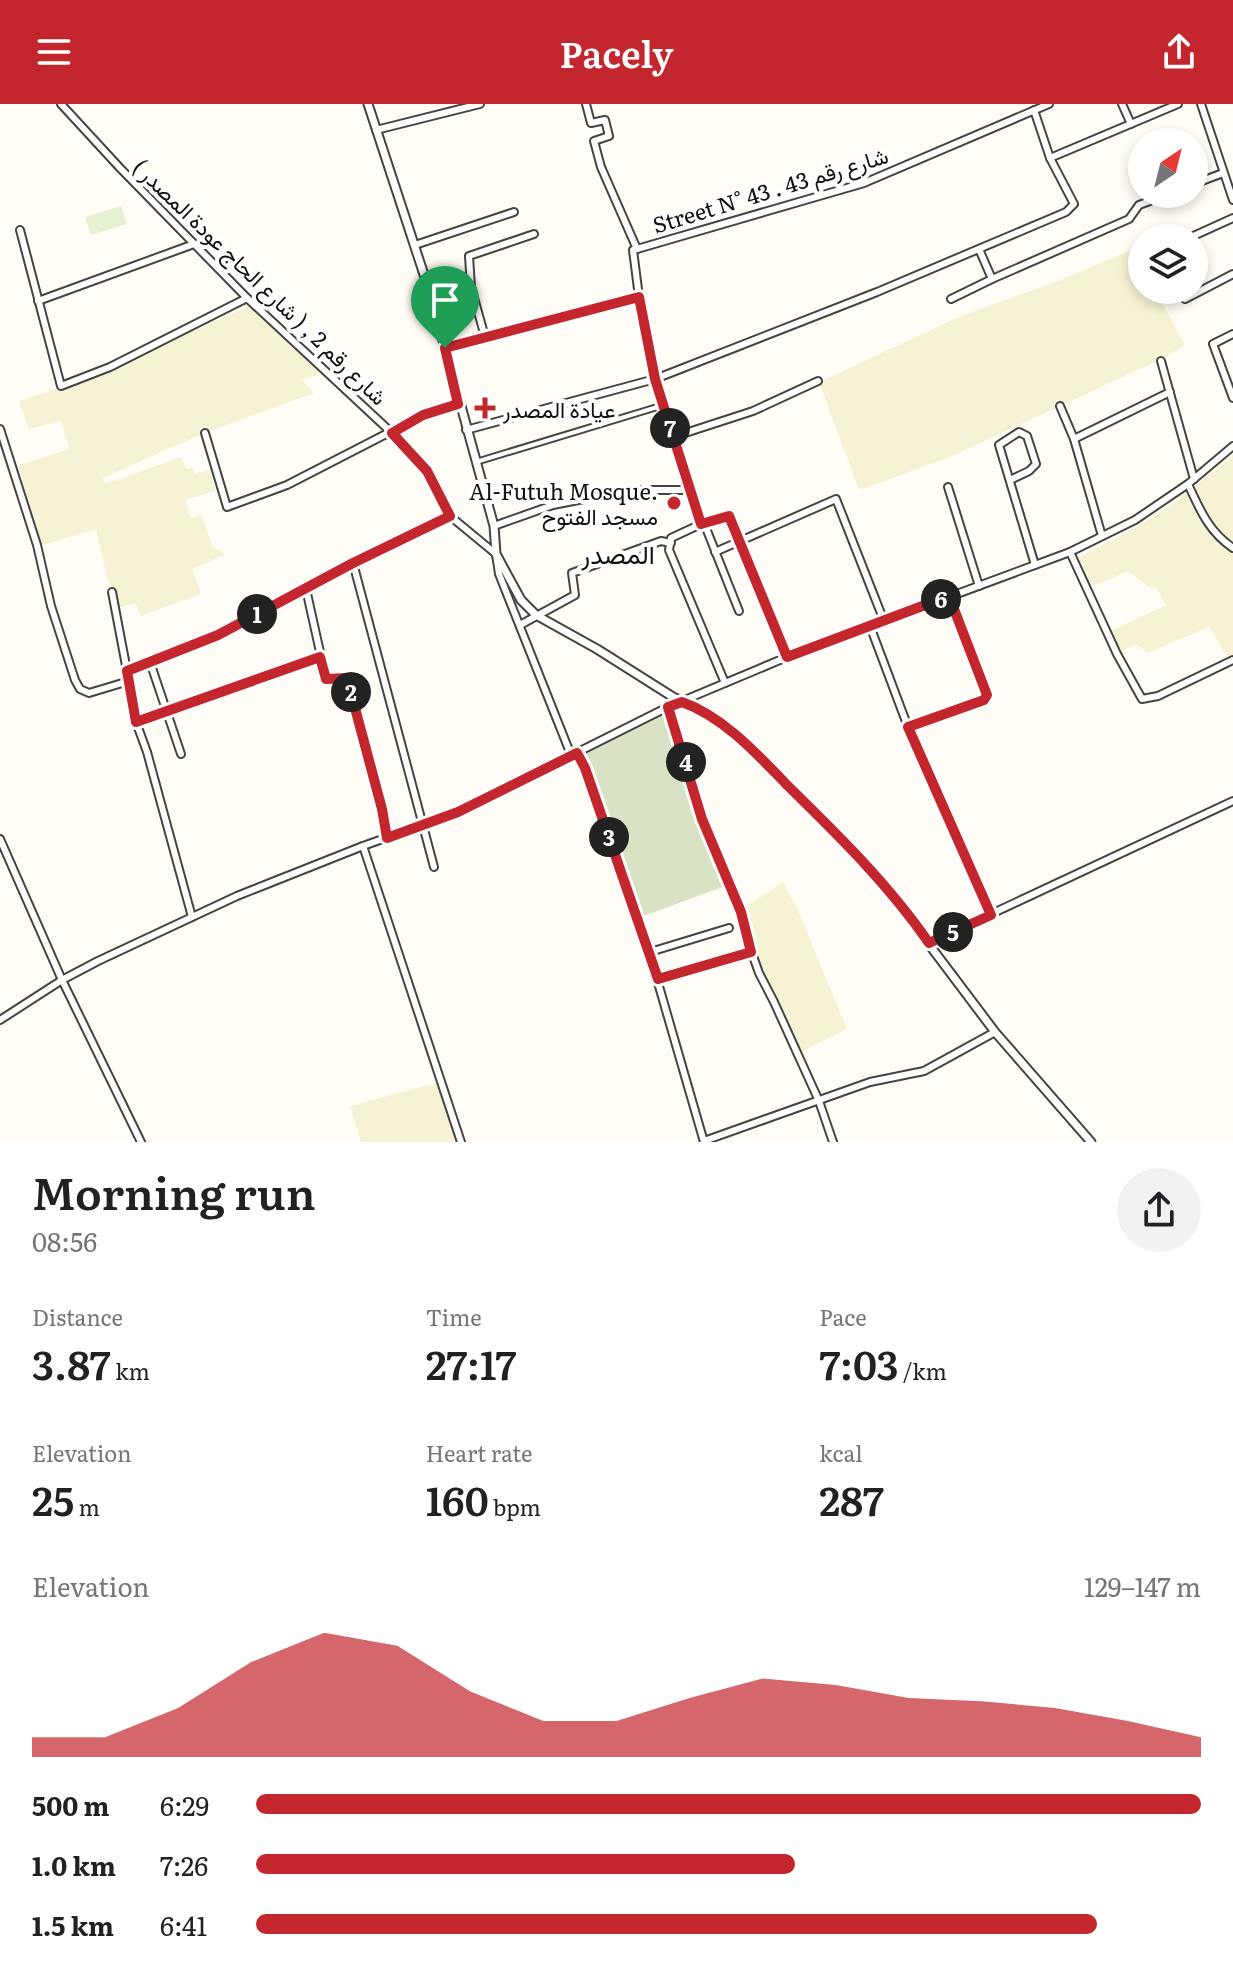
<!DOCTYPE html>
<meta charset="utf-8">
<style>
:root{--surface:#fff;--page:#f2f2f2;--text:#202124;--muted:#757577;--accent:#c4262e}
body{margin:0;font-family:Literata,Vazirmatn,serif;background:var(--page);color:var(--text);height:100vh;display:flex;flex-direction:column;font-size:30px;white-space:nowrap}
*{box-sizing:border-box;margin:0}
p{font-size:26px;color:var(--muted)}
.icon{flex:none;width:44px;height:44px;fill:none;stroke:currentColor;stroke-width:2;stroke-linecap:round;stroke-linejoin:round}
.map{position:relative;height:1038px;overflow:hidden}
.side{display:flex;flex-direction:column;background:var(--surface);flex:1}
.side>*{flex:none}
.needle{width:52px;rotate:35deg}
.buttons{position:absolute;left:1128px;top:24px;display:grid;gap:16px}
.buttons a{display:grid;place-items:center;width:80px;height:80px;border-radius:50%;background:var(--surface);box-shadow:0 4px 12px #0003;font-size:40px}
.pin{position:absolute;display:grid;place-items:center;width:68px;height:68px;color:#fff;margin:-82px -34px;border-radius:50% 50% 50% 0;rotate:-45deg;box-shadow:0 0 8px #0007}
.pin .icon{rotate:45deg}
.km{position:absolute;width:40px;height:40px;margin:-20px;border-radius:50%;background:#222;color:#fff;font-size:22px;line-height:40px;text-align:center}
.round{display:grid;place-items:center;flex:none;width:84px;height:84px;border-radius:42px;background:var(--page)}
.headline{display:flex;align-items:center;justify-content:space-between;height:136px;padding:0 32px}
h1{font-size:44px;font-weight:600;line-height:60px}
.figures{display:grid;grid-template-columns:repeat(3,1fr);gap:12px;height:136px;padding:8px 32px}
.figures div{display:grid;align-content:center}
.figures b{font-size:40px;font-weight:600}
.figures small{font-size:22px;font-weight:400}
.figures p{font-size:22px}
.chart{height:224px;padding:16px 32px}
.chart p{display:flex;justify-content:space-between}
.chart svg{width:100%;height:144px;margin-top:8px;fill:var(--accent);opacity:.7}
ul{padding:0 32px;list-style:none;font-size:26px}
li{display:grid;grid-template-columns:128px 96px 1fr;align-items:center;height:60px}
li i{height:20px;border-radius:10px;background:var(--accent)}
header{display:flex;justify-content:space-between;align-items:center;height:104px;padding:0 32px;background:var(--accent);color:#fff;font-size:36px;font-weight:600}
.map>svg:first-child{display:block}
.farmland{fill:#f6f3d4}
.cemetery{fill:#d9e3c4}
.pitch{fill:#e6f2cf}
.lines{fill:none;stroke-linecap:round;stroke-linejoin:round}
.pedestrian-casing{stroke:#444;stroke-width:8}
.minor-casing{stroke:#444;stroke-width:10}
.tertiary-casing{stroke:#444;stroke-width:11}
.pedestrian{stroke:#fff;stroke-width:4}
.minor{stroke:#fff;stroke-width:6}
.tertiary{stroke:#fff;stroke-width:7}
.route-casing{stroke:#fff;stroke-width:16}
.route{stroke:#c4262e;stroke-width:10}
.poi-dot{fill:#c4262e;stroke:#fff;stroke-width:3}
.labels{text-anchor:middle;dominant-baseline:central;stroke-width:8;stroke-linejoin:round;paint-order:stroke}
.street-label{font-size:22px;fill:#111;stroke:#fff}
.poi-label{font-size:22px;fill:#111;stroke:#fff;text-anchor:start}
.quarter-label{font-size:26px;fill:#111;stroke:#fff}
</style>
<header><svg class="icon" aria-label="menu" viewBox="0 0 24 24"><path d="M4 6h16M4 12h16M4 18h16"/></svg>Pacely<svg class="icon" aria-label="share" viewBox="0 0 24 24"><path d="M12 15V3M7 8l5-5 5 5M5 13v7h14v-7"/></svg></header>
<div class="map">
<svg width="1233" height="1038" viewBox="0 0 1233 1038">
<rect width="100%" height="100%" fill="#fffdf5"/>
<g class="farmland">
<polygon points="1133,145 1142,161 1142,186 1155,186 1184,239 1182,243 1164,254 948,354 863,385 858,383 819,278 961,212 1065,174"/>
<polygon points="248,202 321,270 302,276 314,289 202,330 103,374 105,380 181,353 187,365 193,364 195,370 210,365 215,387 185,396 191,414 202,411 213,444 222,447 224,451 192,465 201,490 141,512 135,499 117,504 114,487 107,474 96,425 42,441 18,362 69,345 61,317 29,325 19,297 103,269"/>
<polygon points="1233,350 1233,442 1207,416 1196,393 1196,382"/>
<polygon points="1187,387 1199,416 1215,436 1233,448 1233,551 1227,553 1209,523 1148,549 1136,540 1121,548 1110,527 1166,501 1156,484 1147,482 1128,467 1096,481 1091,481 1079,453 1127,428 1173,400"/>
<polygon points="783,778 797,804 847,925 801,948 762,871 745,808 745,803"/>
<polygon points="439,978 458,1038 361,1038 350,1002"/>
</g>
<polygon class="cemetery" points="668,607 728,781 641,813 583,649 587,645"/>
<polygon class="pitch" points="121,102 127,120 91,131 85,113"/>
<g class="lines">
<g class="pedestrian-casing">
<polyline id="pedestrian" points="476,358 664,301"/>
</g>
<g class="minor-casing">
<g id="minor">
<polyline points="61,0 120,64 247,194 392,329 427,367 450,412 496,450 499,470 571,651"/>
<polyline points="586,0 591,19 605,16 609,32 594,37 601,63 637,145"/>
<polyline points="1122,0 1131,20"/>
<polyline points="1201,0 1233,96"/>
<polyline points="376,26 480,0"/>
<polyline points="1050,54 1178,0"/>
<polyline points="1194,80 1223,69"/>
<polyline points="20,126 61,282 110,263 247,194"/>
<polyline points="1189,134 1233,114"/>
<polyline points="415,141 514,108"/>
<polyline points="637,145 864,79 1049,0"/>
<polyline points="637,145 633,146 639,193 655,275 701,420"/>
<polyline points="979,145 992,175"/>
<polyline points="951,195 992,175 1129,115 1139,101 1169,90"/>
<polyline points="1185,195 1233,170"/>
<polyline points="38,197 194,140"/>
<polyline points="1233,230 1213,240 1233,294"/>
<polyline points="485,233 471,183 469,152 534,130"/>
<polyline points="445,244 639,193"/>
<polyline points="1161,257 1194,375"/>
<polyline points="1060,302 1074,335 1102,432"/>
<polyline points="0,325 37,441 51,502 75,576 80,585 89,589 129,577"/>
<polyline points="466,326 655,275 877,188 1066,108 1074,100 1050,54 1034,6"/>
<polyline points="205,329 227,403 287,381 423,311 458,300"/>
<polyline points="673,333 753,307 818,277"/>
<polyline points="1074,335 1170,288"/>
<polyline points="1010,376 1029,367 1036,360 1027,332 1019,328 999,341 1035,461"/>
<path d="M 1188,380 C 1200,406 1209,428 1233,444"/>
<polyline points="948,383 979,482"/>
<polyline points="704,419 739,507"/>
<polyline points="494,422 553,401 629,386 690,386"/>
<polyline points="715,448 836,395 884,517"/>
<polyline points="1070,448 1117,550 1142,595 1158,592 1233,556"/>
<polyline points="353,459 434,763"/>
<polyline points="306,485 326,575 347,574 382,705 387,734"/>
<polyline points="112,488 127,567"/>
<polyline points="520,521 575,491 572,469 661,437 671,439"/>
<polyline points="870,522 908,623 991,811"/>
<polyline points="150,558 181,650"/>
<polyline points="725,579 669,446 671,434 701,420 729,412 787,553"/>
<polyline points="668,603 702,715 741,808 748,838 759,869 774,898 819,997 833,1038"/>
<polyline points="136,618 320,553"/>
<polyline points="908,623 984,596 987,591 949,492"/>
<polyline points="577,649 585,664 641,820 704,1038"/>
<polyline points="0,735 62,876 141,1038"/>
<polyline points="363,742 461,1038"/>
<polyline points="192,813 147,648 136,618 127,567 218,531 353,459 450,412"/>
<polyline points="929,839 1233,697"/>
<polyline points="650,848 729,824"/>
<polyline points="658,875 751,848"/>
<polyline points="0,916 62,876 98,857 237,792 363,742 458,708 668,603 787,553 1070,448 1135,416 1188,380 1233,342"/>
<polyline points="704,1037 870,978 924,967 995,928"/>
</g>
</g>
<g class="tertiary-casing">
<polyline id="tertiary" points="368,0 430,189 494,422 496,450 521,496 536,511 597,545 673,593 694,602 726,624 760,654 885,782 995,928 1091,1038"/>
</g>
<use href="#pedestrian" class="pedestrian"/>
<use href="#minor" class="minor"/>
<use href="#tertiary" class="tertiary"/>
</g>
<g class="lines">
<g class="route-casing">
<path id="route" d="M 639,193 L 655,275 L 701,420 L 729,412 L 787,553 L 949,492 L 987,591 L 984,596 L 908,623 L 991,811 L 929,839 C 889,781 838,731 788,682 C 758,651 724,613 682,598 L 668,603 L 702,715 L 741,808 L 751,848 L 658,875 L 585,664 L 577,649 L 458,708 L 387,734 L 382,705 L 347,574 L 326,575 L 320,553 L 136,618 L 127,567 L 218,531 L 353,459 L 450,412 L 427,367 L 392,329 L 423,311 L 458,300 L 445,244 Z"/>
</g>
<use href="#route" class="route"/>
</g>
<g class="poi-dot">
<path d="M481 292h8v8h8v8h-8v8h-8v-8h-8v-8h8z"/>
<circle cx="674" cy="399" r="8"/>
</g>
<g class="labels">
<g class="street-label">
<text transform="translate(770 85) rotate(-17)">Street N° 43 . شارع رقم 43</text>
<text transform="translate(261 177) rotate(44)">شارع رقم 2 , ( شارع الحاج عودة المصدر )</text>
</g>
<g class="poi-label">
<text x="503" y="304">عيادة المصدر</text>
<text x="658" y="386" text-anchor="end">Al-Futuh Mosque.<tspan x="658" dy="25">مسجد الفتوح</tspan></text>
</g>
<g class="quarter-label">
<text x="618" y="448">المصدر</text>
</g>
</g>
</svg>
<div class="buttons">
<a><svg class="needle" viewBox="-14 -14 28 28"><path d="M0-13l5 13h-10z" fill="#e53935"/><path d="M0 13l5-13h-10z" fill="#757577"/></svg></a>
<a><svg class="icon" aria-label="layers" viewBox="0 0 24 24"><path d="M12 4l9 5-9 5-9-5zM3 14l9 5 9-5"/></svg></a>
</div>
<div class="pin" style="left:445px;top:244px;background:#1e9e55"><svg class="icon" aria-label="arrive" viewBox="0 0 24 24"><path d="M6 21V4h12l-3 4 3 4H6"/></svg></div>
<b class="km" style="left:257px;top:510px">1</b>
<b class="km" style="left:351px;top:588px">2</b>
<b class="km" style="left:609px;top:733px">3</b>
<b class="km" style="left:686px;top:658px">4</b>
<b class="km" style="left:953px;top:828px">5</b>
<b class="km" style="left:941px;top:495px">6</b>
<b class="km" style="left:670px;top:324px">7</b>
</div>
<section class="side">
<div class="headline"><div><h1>Morning run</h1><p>08:56</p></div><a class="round"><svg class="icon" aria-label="share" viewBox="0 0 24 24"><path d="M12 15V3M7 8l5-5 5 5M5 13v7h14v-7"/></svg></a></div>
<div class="figures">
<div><p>Distance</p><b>3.87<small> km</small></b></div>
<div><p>Time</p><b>27:17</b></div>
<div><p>Pace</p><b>7:03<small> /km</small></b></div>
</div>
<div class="figures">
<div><p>Elevation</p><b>25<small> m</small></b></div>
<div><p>Heart rate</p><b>160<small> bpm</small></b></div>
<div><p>kcal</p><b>287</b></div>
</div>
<div class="chart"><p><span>Elevation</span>129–147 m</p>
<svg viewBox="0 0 160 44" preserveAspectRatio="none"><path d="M0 44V38L10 38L20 29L30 15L40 6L50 10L60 24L70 33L80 33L90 26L100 20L110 22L120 26L130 27L140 29L150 33L160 38V44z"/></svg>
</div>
<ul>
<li><b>500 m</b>6:29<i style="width:100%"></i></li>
<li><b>1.0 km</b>7:26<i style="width:57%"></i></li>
<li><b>1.5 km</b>6:41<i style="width:89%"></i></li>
</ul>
</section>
